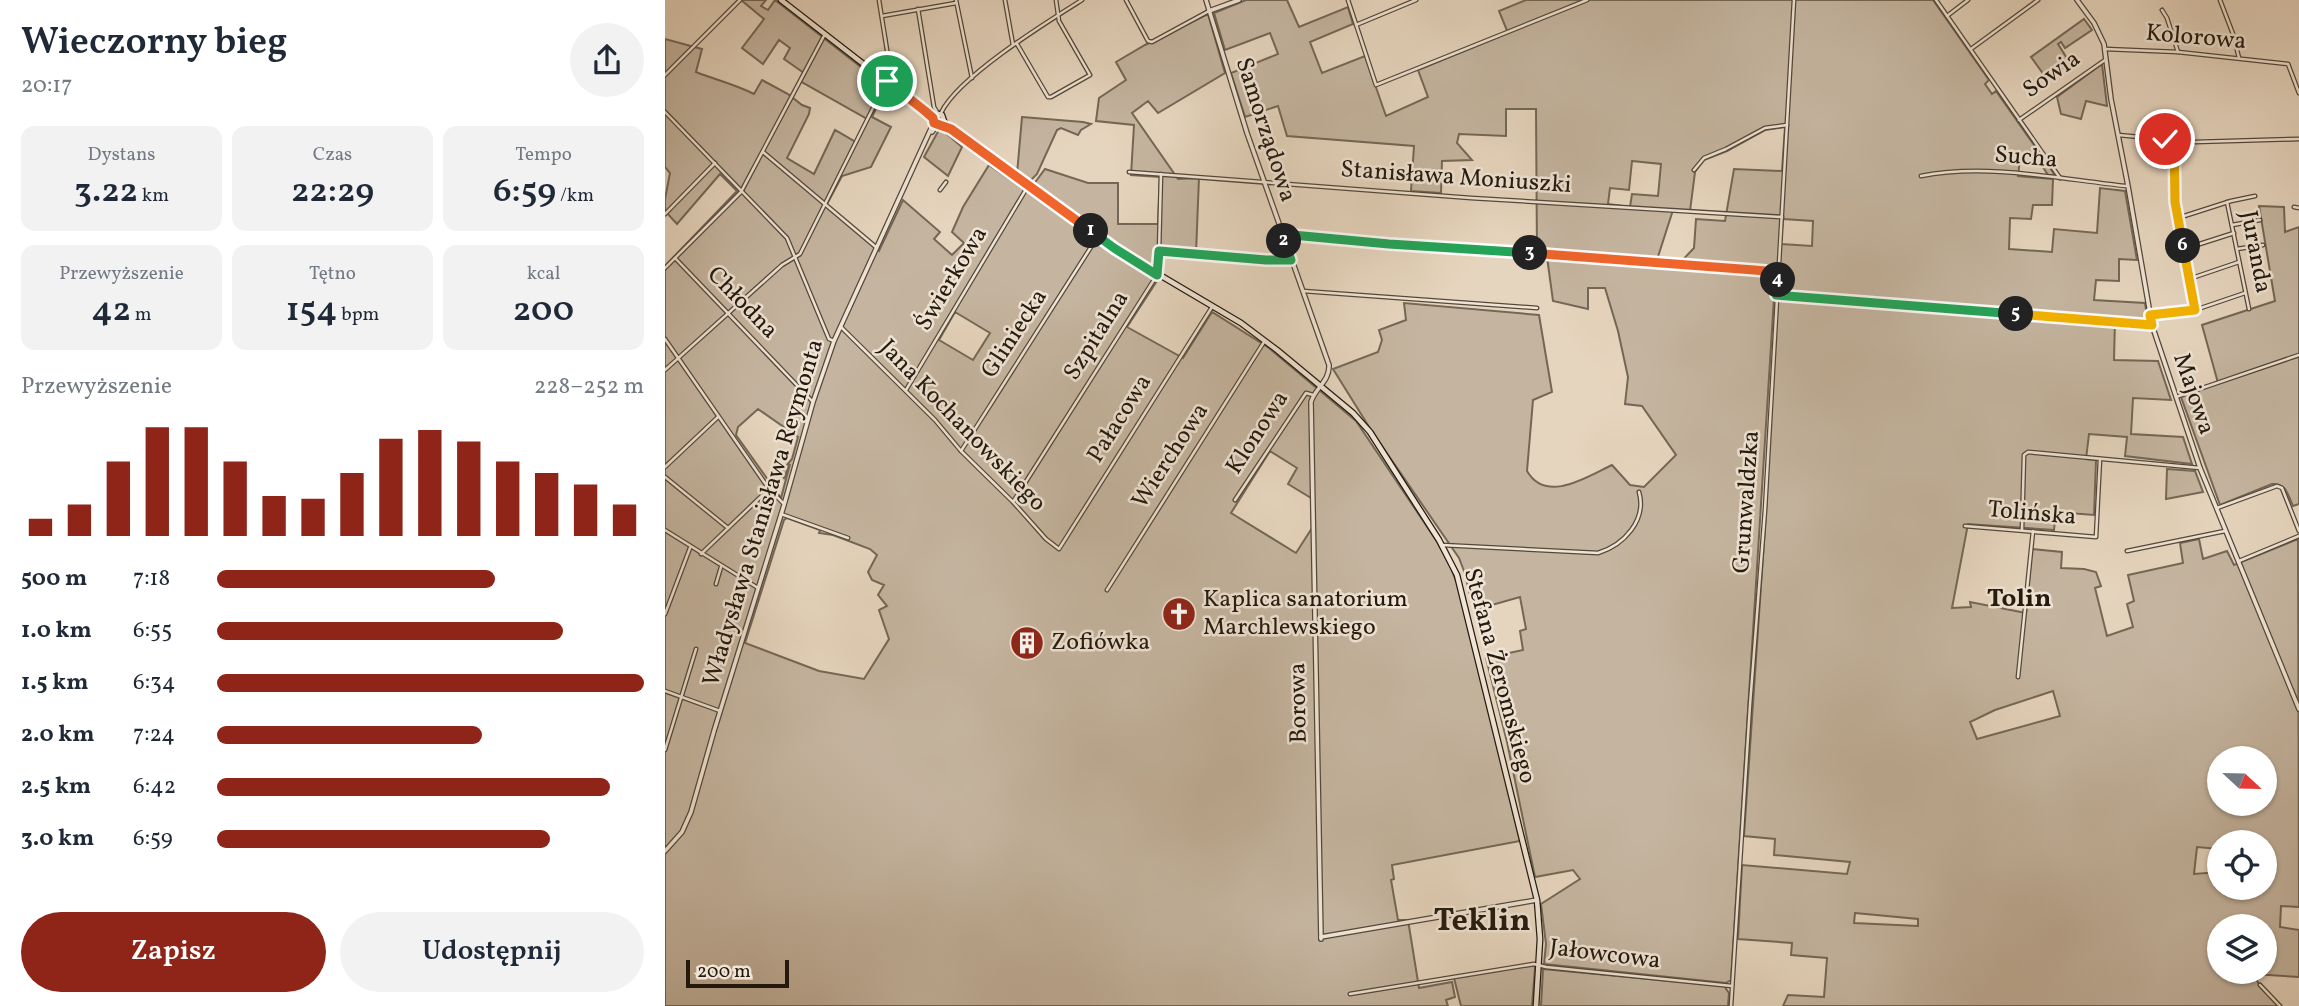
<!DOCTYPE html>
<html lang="pl">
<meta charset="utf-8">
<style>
:root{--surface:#fff;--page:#f2f2f3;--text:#1f2937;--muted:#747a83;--accent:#8f2418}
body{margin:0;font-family:Vollkorn,serif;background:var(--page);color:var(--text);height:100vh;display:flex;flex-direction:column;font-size:26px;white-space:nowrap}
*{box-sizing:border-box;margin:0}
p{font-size:23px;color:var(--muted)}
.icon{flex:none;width:38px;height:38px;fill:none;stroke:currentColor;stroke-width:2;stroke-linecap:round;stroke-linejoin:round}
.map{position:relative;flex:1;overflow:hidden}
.side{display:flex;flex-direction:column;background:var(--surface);width:665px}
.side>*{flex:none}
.needle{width:46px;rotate:112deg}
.fabs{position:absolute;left:1542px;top:746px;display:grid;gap:14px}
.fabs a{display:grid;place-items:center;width:70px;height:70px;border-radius:50%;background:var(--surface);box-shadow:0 2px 5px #0004;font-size:35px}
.scale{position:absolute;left:21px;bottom:18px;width:103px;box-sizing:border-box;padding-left:7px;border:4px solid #23190d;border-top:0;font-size:19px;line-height:24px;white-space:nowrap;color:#23190d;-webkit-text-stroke:5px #efe4d5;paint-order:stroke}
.pin{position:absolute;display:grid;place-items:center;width:60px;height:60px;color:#fff;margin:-30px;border:4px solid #fff;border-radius:50%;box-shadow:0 2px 7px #0007}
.km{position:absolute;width:35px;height:35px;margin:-18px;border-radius:50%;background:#222;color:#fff;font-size:19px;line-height:35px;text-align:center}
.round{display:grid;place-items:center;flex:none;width:74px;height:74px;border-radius:37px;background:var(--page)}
.headline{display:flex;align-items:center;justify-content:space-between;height:119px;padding:0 21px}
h1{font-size:38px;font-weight:600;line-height:52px}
.figures{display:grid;grid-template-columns:repeat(3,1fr);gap:10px;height:119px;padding:7px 21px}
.figures div{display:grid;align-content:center;border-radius:14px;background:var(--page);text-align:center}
.figures b{font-size:35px;font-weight:600}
.figures small{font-size:19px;font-weight:400}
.figures p{font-size:19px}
.chart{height:196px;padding:14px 21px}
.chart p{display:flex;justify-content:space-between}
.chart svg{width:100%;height:126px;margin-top:7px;stroke:var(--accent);stroke-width:6}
.cta{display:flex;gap:14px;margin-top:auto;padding:14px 21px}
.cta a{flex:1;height:80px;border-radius:42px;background:var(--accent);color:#fff;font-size:28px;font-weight:600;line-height:80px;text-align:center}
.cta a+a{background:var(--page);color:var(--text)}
ul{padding:0 21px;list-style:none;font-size:23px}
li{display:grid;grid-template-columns:112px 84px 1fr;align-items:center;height:52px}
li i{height:18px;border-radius:9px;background:var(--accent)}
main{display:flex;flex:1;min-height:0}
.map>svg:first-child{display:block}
.green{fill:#c5b5a0;stroke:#746756;stroke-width:2;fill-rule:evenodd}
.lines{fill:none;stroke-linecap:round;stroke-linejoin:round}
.minor-casing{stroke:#544839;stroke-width:5}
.tertiary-casing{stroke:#544839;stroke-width:6}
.secondary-casing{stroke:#23190d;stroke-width:7}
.minor{stroke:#efe4d5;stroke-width:2.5}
.tertiary{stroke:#efe4d5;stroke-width:3.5}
.secondary{stroke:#efe4d5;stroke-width:4.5}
.split-1-casing{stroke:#fff;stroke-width:14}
.split-2-casing{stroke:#fff;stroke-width:14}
.split-3-casing{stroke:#fff;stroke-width:14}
.split-4-casing{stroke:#fff;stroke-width:14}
.split-5-casing{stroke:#fff;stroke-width:14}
.split-6-casing{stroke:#fff;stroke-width:14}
.split-7-casing{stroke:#fff;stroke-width:14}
.split-1{stroke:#f0652b;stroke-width:9}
.split-2{stroke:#22a559;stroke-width:9}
.split-3{stroke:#22a559;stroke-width:9}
.split-4{stroke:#f0652b;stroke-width:9}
.split-5{stroke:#22a559;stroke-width:9}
.split-6{stroke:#f5b400;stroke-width:9}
.split-7{stroke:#f5b400;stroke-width:9}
.labels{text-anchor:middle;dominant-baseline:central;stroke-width:5;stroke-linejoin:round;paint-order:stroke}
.street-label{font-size:24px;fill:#23190d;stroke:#efe4d5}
.poi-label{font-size:24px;fill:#23190d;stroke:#efe4d5;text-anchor:start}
.neighbourhood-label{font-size:26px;font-weight:bold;fill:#23190d;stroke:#efe4d5}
.district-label{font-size:32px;font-weight:bold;fill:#23190d;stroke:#efe4d5}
</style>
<main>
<section class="side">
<div class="headline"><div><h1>Wieczorny bieg</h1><p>20:17</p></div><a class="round"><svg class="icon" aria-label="share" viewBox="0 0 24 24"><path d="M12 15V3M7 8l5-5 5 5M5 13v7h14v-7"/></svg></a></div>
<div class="figures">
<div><p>Dystans</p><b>3.22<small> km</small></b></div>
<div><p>Czas</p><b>22:29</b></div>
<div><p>Tempo</p><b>6:59<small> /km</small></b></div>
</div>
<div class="figures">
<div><p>Przewyższenie</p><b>42<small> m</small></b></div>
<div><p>Tętno</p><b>154<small> bpm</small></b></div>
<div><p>kcal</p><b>200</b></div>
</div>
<div class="chart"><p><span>Przewyższenie</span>228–252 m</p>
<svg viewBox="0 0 160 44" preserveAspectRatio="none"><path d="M5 44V38M15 44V33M25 44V18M35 44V6M45 44V6M55 44V18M65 44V30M75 44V31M85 44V22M95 44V10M105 44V7M115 44V11M125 44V18M135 44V22M145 44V26M155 44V33"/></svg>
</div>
<ul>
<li><b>500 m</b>7:18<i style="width:65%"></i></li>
<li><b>1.0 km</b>6:55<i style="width:81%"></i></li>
<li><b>1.5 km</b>6:34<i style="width:100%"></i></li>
<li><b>2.0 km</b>7:24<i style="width:62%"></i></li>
<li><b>2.5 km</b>6:42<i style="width:92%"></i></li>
<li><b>3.0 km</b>6:59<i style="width:78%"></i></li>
</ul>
<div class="cta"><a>Zapisz</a><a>Udostępnij</a></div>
</section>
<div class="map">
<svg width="1634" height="1006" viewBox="0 0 1634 1006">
<rect width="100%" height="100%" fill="#e6d5be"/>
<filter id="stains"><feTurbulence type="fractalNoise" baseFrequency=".00286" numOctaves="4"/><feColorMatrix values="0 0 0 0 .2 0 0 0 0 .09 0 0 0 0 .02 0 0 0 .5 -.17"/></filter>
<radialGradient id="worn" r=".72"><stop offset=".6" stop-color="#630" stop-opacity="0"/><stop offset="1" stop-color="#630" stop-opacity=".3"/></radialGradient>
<g class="green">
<path d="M 76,0 L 101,0 L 96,6 L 103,10 L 110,0 L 215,82 L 217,96 L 207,117 L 226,127 L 206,167 L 177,176 L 161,206 L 214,251 L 238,200 L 275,232 L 269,239 L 287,255 L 299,243 L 287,232 L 298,207 L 324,165 L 363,192 L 380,169 L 423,183 L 453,183 L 453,224 L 493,224 L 495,177 L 466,175 L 469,125 L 431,121 L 434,98 L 461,80 L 451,62 L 480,45 L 543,14 L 560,73 L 493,113 L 483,101 L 467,113 L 513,179 L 534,178 L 531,253 L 497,250 L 492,281 L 462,327 L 518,358 L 547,312 L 604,348 L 691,421 L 771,540 L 783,561 L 795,591 L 855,841 L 727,865 L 729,879 L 726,880 L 733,920 L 743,920 L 754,988 L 787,982 L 790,997 L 781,1000 L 783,1006 L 0,1006 L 0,266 L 72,191 L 55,174 L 12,224 L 0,211 L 0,199 L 5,173 L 0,167 L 0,39 L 37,49 L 31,72 C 51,80 70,84 89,94 L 97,80 L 123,94 L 137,105 L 145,108 L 144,114 L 122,158 L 149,174 L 170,130 L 191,142 L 202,119 L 135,81 L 139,73 L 119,59 L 125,48 L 114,40 L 98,64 L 77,48 L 99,19 ZM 290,312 L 325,333 L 308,360 L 274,340 ZM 93,409 L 133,437 L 127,459 L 115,473 L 119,478 L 125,464 L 116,498 L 71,435 L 73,427 ZM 605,451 L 632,468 L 623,484 L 646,498 L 647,528 L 631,553 L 566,513 ZM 122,518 L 155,530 L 154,533 L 168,535 L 205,549 L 212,555 L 203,572 L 207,580 L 219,585 L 213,595 L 222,606 L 214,610 L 224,639 L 199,679 L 154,671 L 80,643 L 119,520 Z"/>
<path d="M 581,0 L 622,0 L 634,27 L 683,7 L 688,24 L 645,42 L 657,73 L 700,56 L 721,116 L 763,97 L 753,70 L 843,33 L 834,11 L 861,0 L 1268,0 L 1324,80 L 1320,84 L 1327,94 L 1331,91 L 1390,175 L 1383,175 L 1367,150 L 1355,159 L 1353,176 L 1388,179 L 1387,205 L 1368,205 L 1366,219 L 1345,218 L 1344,249 L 1387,252 L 1389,229 L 1432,233 L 1435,188 L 1460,191 L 1472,260 L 1454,259 L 1454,281 L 1431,280 L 1429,300 L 1480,303 L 1483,322 L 1450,320 L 1449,360 L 1493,361 L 1506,400 L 1468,398 L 1466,434 L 1518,437 L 1527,464 L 1460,456 L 1462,437 L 1424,434 L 1421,459 L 1431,460 L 1429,515 L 1391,512 L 1389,530 L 1303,524 L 1287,608 L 1306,607 L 1305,602 L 1361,613 L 1367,549 L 1397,552 L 1396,568 L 1419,569 L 1431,572 L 1436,586 L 1430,588 L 1442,636 L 1468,627 L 1462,604 L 1469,601 L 1463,575 L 1518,563 L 1515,543 L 1534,539 L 1538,559 L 1562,551 L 1569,565 L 1633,539 L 1634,907 L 1616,906 L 1615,927 L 1634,930 L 1634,977 L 1588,974 L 1597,989 L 1614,1006 L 1118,1006 L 1123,995 L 1159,997 L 1162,958 L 1126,955 L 1127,943 L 1073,939 L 1077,865 L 1182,874 L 1185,862 L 1109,855 L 1110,839 L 1079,836 L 1101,512 L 1112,298 L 1109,298 L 1066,980 L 1061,983 L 879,964 L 881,944 L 876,904 L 915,879 L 908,870 L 870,877 L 842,742 L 821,658 L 858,650 L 855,631 L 861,629 L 855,597 L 809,610 L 799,571 L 794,558 L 706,430 L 668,369 L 713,352 L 717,340 L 714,330 L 741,320 L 739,303 L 874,315 L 887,392 L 868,400 L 862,471 C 881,504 922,477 947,465 L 965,485 L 979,487 L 1011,455 L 977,406 L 960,404 L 963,377 L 953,331 L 940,288 L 923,288 L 923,309 L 888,301 L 882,257 L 872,256 L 871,109 L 841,109 L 841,136 L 794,134 L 792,143 L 807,160 L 777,161 L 776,193 L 746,191 L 749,146 L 622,136 L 613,106 L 580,117 L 566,73 L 613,54 L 605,33 L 560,50 L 549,13 ZM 1120,127 L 1117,171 L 1069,169 L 1060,221 L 1031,219 L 1029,248 L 1010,268 L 990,266 L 1008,210 L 1025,211 L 1030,172 L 1039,160 L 1062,151 L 1100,130 ZM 967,161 L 996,164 L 993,196 L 967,194 L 965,207 L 943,204 L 945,188 L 964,190 ZM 1118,219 L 1148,221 L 1147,246 L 1116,244 ZM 1388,691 L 1395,716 L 1312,739 L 1305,722 L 1330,710 ZM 1554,758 L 1600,758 L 1600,803 L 1554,803 ZM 1554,842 L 1600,842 L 1600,887 L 1554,887 L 1554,872 L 1529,874 L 1532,847 L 1554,849 ZM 1190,913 L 1253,919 L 1253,926 L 1189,923 ZM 1554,926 L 1600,926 L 1600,971 L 1554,971 Z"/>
<polygon points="1419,19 1427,30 1400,48 1396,42 1393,44 1405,63 1382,79 1366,57"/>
<polygon points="1437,64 1442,106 1421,101 1416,119 1396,114 1392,97"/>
<polygon points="357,117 418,122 426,124 416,130 413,135 396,128 392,130 372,174 364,182 352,174"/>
<polygon points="275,128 297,147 283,176 259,157"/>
<path d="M 1594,206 L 1619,207 L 1620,232 L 1634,227 L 1634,504 L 1628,506 C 1623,495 1621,483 1607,484 L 1555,505 L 1516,397 L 1553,383 L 1537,325 L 1610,301 Z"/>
<polygon points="1502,469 1530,471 1538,492 1501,499"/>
<polygon points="869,965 870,968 867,1006 796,1006 789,978"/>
<polygon points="878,969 1059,986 1064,993 1063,1006 876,1006"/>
</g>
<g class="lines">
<g class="minor-casing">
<g id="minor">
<polyline points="291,0 307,78"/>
<polyline points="340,0 348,45"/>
<polyline points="461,0 483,41 487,42 544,11"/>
<polyline points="683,0 711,85 922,0"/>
<polyline points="1271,0 1395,178"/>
<polyline points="1555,0 1568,34 1574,58"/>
<polyline points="253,9 269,107 272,112"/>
<polyline points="1497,10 1502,18 1513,52"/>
<polyline points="217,16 291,3"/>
<polyline points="1282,16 1303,0"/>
<polyline points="691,25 751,0"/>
<polyline points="352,44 383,97 386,97 425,75 394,21 391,0"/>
<polyline points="1306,49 1373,0"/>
<polyline points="1440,49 1513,52 1623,64 1634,93"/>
<polyline points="0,75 75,0"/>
<polyline points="0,112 122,238 164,339 169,341"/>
<path d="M 276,113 C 293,77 382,22 417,0"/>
<polyline points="1354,120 1440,60"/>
<polyline points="1453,135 1530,142 1634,139"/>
<polyline points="1509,141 1510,202 1530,310"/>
<polyline points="98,152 212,248"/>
<polyline points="1029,170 1039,158 1061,149 1100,128 1122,125"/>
<polyline points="464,172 806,198 1117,217"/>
<path d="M 1256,176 C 1322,163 1395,179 1461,186"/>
<polyline points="275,190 281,182"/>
<polyline points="1562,202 1584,309"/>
<polyline points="1629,207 1634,208"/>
<polyline points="0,214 50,163"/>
<polyline points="1513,218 1566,201 1590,196"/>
<polyline points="1567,225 1595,220"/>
<polyline points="617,234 724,244 1112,272"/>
<polyline points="1519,249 1569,233"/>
<polyline points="1572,249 1598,245"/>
<polyline points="494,251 601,260 626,260"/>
<polyline points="10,258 148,402"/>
<polyline points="0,268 76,192 160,34"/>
<polyline points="1524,279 1574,262"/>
<polyline points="638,291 872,308"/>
<polyline points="1111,295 1487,325"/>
<polyline points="1485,315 1530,310 1580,293"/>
<polyline points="176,327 270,420 296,451 348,502 381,539 394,549 547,307"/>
<polyline points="0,339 104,489 119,504"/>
<polyline points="0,370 117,265 135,254 219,86 226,75 214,0"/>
<polyline points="241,390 363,186"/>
<polyline points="1511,397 1634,355"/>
<polyline points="296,451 433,236"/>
<polyline points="0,467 53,417"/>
<polyline points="0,477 63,528"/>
<polyline points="570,500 641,393 648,395"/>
<polyline points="348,502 492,275 494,251 496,174"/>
<polyline points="1552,508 1612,486 1617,488 1634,531"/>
<polyline points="116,514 183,538"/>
<polyline points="1300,526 1431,537 1435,459"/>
<polyline points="0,530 93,588"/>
<polyline points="1357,530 1359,455 1363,452 1535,468"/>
<path d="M 777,545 L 933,553 C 959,545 982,520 974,492"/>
<polyline points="1462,551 1560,531"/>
<polyline points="36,554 104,489"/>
<polyline points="1574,561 1634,536"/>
<polyline points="51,584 56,567"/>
<polyline points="442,590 599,342"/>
<polyline points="0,614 25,548"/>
<polyline points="1353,677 1368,531"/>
<polyline points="0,691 55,711"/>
<polyline points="0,750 31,649"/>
<polyline points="1595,985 1615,1006"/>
<polyline points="685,994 869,964 881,967 1067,986"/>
<polyline points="1066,1006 1085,705 1100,510 1129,0"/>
</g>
</g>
<g class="tertiary-casing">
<g id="tertiary">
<path d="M 541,0 L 582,133 L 664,365 C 665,381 650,388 646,402 L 656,939"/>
<polyline points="1412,0 1429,23 1439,44 1446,99 1463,186 1487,325 1535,468 1634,709"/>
<polyline points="544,11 574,0"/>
<polyline points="267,132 272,125"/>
<polyline points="0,851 17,832 26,812 49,731 119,505 148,402 169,341 269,122"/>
<polyline points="656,937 872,900"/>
</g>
</g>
<g class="secondary-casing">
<g id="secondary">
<polyline points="116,0 268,118"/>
<polyline points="262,111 277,115 279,121 285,129"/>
<polyline points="275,124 286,129 449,248 576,323 612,350 688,413 705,432 774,540 792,575 872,900 875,939 871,1006"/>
</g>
</g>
<use href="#minor" class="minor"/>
<use href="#tertiary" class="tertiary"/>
<use href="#secondary" class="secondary"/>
</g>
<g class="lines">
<g class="split-1-casing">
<polyline id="split-1" points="222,81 260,111 268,118 269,123 286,129 426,231"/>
</g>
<g class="split-2-casing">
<polyline id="split-2" points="426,231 449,248 492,275 494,251 601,260 626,260 619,241"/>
</g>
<g class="split-3-casing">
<polyline id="split-3" points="619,241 617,234 724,244 865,253"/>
</g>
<g class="split-4-casing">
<polyline id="split-4" points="865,253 1089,270 1113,272 1113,280"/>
</g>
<g class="split-5-casing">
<polyline id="split-5" points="1113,280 1111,295 1351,314"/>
</g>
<g class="split-6-casing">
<polyline id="split-6" points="1351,314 1487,325 1485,315 1530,310 1518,246"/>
</g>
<g class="split-7-casing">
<polyline id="split-7" points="1500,139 1509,141 1510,202 1518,246"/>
</g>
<use href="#split-1" class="split-1"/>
<use href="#split-2" class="split-2"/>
<use href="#split-3" class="split-3"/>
<use href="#split-4" class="split-4"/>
<use href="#split-5" class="split-5"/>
<use href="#split-6" class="split-6"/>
<use href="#split-7" class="split-7"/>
</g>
<defs>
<g id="church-disc" transform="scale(1.75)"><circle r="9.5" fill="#8f2418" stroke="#efe4d5"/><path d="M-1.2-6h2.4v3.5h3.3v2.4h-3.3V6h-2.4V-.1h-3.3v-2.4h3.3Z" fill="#fff"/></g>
<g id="building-disc" transform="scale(1.75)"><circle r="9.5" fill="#8f2418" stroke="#efe4d5"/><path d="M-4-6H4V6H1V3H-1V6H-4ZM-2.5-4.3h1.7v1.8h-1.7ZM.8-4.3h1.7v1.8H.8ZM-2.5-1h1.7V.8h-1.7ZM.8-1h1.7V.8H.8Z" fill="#fff"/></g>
</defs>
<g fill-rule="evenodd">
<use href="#church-disc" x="514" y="614"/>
<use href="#building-disc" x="362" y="643"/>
</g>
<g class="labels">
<g class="street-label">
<text transform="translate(1531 38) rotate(5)">Kolorowa</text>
<text transform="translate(1387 75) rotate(-35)">Sowia</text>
<text transform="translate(600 130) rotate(72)">Samorządowa</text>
<text transform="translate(1361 158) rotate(5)">Sucha</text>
<text transform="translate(791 178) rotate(4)">Stanisława Moniuszki</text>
<text transform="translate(1590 252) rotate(79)">Juranda</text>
<text transform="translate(287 279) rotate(-59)">Świerkowa</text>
<text transform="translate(77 303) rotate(46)">Chłodna</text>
<text transform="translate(350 334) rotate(-57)">Gliniecka</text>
<text transform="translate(432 336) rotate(-58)">Szpitalna</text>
<text transform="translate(1528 394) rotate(71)">Majowa</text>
<text transform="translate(455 419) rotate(-58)">Pałacowa</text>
<text transform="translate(297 426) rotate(46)">Jana Kochanowskiego</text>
<text transform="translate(593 433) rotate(-57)">Klonowa</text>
<text transform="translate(506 456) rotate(-57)">Wierchowa</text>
<text transform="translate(1082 502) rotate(-86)">Grunwaldzka</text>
<text transform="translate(99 513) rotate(-73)">Władysława Stanisława Reymonta</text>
<text transform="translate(1367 514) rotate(5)">Tolińska</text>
<text transform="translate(834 676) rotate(75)">Stefana Żeromskiego</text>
<text transform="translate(634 703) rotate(-91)">Borowa</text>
<text transform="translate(940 955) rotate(7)">Jałowcowa</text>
</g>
<g class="poi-label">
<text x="538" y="600">Kaplica sanatorium<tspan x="538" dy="28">Marchlewskiego</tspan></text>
<text x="386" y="643">Zofiówka</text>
</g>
<g class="neighbourhood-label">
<text x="1354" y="599">Tolin</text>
</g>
<g class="district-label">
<text x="817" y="922">Teklin</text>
</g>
</g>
<rect width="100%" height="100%" filter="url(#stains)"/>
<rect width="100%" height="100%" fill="url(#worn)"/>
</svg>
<div class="fabs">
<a><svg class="needle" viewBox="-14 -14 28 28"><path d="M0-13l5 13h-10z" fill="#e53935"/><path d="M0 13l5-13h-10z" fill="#747a83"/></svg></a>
<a><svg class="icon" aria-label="locate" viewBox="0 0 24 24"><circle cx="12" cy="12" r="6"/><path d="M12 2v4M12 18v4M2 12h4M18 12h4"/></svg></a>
<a><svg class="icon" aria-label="layers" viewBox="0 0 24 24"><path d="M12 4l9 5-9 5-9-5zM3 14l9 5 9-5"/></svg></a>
</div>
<div class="scale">200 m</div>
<div class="pin" style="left:222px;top:81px;background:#1e9e55"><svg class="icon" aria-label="arrive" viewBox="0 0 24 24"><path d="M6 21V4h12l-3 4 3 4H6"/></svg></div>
<div class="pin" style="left:1500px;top:139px;background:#d93025"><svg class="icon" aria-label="check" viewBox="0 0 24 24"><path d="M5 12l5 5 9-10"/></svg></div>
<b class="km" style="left:426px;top:231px">1</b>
<b class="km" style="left:619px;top:241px">2</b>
<b class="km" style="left:865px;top:253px">3</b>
<b class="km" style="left:1113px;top:280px">4</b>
<b class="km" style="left:1351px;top:314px">5</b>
<b class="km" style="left:1518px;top:246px">6</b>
</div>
</main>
